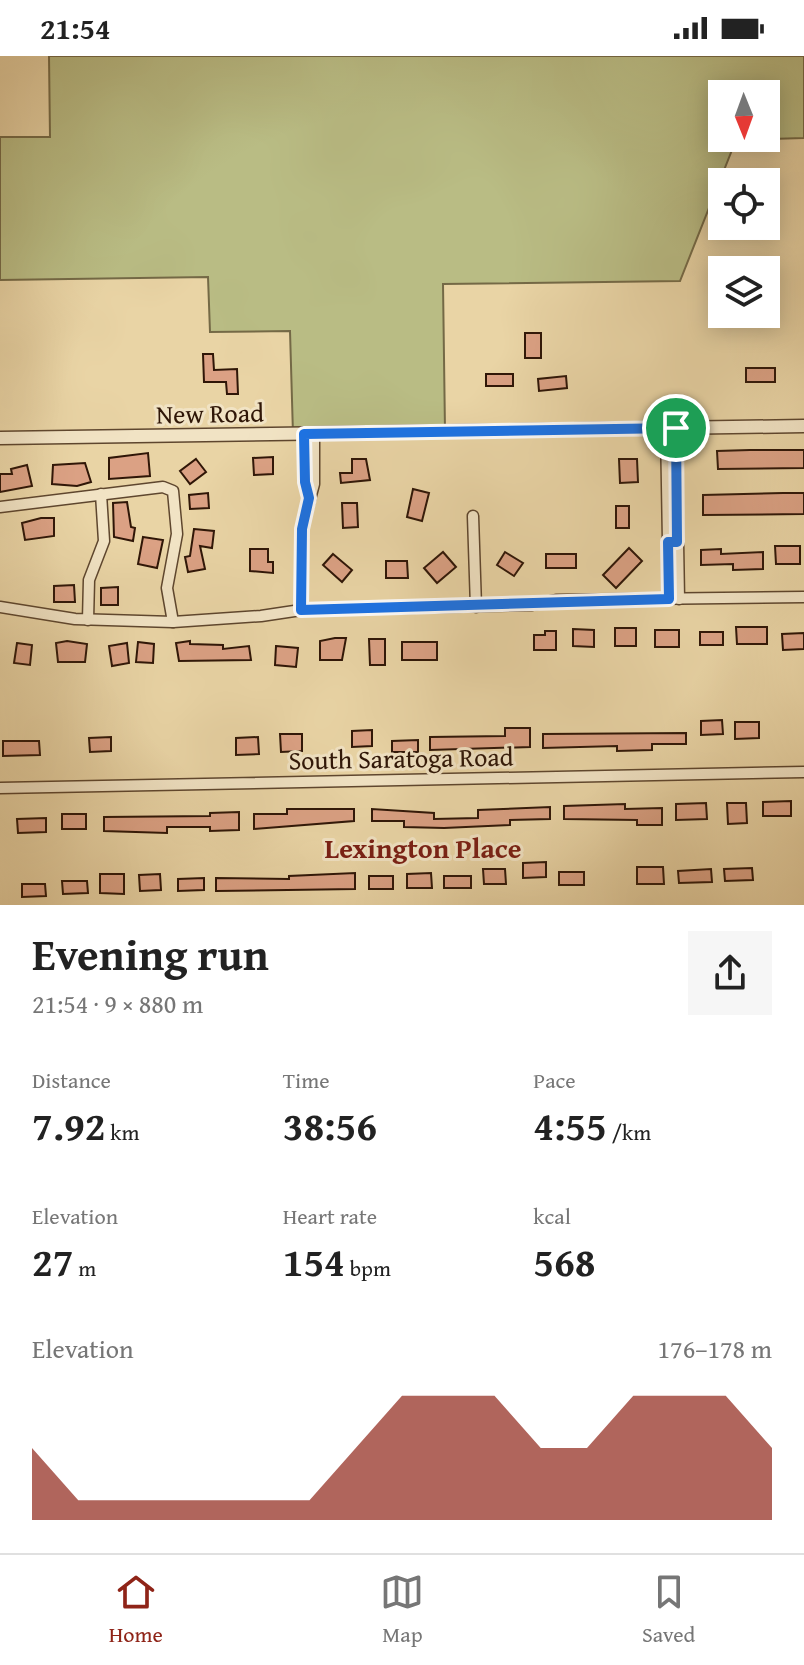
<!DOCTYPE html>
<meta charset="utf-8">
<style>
:root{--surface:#fff;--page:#f6f6f6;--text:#222;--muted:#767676;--line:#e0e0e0;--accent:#8f2418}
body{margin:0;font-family:"Gentium Book Plus",serif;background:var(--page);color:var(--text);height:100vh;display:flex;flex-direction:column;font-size:30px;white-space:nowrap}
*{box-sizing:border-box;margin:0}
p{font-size:26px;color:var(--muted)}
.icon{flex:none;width:44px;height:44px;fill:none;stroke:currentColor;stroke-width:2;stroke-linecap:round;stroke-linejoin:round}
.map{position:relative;height:849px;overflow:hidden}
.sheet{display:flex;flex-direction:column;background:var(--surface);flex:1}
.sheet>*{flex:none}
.needle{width:52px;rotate:179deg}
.tools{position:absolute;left:708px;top:24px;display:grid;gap:16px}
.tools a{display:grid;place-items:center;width:72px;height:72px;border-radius:0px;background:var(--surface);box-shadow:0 4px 20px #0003;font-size:40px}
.pin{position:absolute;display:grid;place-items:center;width:68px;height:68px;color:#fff;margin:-34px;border:4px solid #fff;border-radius:50%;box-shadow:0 2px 8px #0007}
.round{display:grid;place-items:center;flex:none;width:84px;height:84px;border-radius:0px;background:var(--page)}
.headline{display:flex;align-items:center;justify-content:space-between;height:136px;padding:0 32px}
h1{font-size:44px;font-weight:700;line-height:60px}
.metrics{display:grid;grid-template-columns:repeat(3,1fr);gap:12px;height:136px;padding:8px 32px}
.metrics div{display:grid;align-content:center}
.metrics b{font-size:40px;font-weight:700}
.metrics small{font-size:22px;font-weight:400}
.metrics p{font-size:22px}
.chart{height:224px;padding:16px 32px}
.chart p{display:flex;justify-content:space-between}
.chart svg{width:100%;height:144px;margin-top:8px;fill:var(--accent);opacity:.7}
.status{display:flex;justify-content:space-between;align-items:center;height:56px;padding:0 40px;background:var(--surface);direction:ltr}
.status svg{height:22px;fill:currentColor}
.tabs{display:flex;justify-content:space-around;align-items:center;height:112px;border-top:2px solid var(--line);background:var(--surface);font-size:22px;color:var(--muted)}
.tabs a{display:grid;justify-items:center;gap:4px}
.tabs .current{color:var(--accent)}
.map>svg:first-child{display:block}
.green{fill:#b9bc84;stroke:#746946;stroke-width:2;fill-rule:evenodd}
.building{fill:#dba184;stroke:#2f1607;stroke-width:2}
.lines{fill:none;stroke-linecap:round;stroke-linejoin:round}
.minor-casing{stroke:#5e462e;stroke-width:13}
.tertiary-casing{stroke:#5e462e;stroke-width:15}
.minor{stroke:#f1e3c4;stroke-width:10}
.tertiary{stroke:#f1e3c4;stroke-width:12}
.route-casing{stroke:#fff;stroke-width:16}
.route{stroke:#1a73e8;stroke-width:10}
.labels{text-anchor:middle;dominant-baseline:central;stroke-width:6;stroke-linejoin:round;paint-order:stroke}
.street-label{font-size:26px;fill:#2f1607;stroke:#f1e3c4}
.neighbourhood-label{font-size:28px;font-weight:bold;fill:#7a1f14;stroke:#f1e3c4}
</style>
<div class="status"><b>21:54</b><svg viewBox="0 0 49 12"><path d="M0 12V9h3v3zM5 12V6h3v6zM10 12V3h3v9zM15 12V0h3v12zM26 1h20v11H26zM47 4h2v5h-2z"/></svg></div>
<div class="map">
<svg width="804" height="849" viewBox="0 0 804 849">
<rect width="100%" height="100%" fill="#e9d4a5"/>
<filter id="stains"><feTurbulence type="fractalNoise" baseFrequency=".0025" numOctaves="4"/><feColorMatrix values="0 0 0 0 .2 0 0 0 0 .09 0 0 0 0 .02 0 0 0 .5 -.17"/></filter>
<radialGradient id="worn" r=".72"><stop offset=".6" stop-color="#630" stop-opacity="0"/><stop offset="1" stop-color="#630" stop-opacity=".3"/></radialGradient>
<path class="green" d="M 49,0 L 804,0 L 804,82 L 736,84 L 680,225 L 443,228 L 445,375 L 293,378 L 290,275 L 210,276 L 208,221 L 0,224 L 0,81 L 50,81 ZM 722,38 L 766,38 L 766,82 L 722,82 Z"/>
<g class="building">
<rect x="525" y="277" width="16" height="25"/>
<polygon points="203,298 213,298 214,314 237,313 238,338 227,338 226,326 204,326"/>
<rect x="746" y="312" width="29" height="14"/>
<rect x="486" y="318" width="27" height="12"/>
<polygon points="566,320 567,332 539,335 538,323"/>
<polygon points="750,394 804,394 804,412 718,413 717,395"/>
<polygon points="148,397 150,420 109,423 109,402"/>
<polygon points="273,401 273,418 254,419 253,402"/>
<polygon points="196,403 206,416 190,428 180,415"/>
<polygon points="352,403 366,403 370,424 341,427 340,417 352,417"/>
<polygon points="619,403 637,403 638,426 620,427"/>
<polygon points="85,407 91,426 77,430 52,428 53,409"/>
<polygon points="27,409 32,430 0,436 0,418 12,418 11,413"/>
<polygon points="413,433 429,437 422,465 407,461"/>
<polygon points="208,437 209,452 190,453 189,439"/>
<polygon points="783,437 804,437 804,458 703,459 703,439"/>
<polygon points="127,446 131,471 135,472 133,485 114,481 113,447"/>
<polygon points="342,447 357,447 358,471 343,472"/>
<rect x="616" y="450" width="13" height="22"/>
<polygon points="41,462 54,462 54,480 25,484 22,467"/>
<polygon points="194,473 214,475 212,492 200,490 205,513 188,516 185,501 190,500"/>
<polygon points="143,481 163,484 157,512 138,508"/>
<polygon points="775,490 800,490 800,508 776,508"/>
<polygon points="629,492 642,505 616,532 603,519"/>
<polygon points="250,493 268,493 268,506 273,506 273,517 250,515"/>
<polygon points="721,493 721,498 763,496 763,513 733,514 733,508 701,509 701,494"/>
<polygon points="443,496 456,511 437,527 424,512"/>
<polygon points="505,496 523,507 514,520 497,509"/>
<polygon points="333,498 352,514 342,526 323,509"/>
<rect x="546" y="498" width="30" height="14"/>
<polygon points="386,505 407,505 408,522 386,522"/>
<polygon points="74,529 75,546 54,546 54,530"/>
<polygon points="118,531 118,549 101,549 101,532"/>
<polygon points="736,571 767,571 767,588 737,588"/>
<rect x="615" y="572" width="21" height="18"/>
<polygon points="573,573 594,574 594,591 573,590"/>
<rect x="655" y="574" width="24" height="17"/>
<polygon points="545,575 556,575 556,594 534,594 534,579 545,579"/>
<rect x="700" y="576" width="23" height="13"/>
<polygon points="804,577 804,593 783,594 782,578"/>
<polygon points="335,582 346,582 342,604 320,604 320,585"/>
<polygon points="369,583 385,583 385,609 370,609"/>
<polygon points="67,585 87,588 85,606 58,606 56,587"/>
<polygon points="190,585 190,588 223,589 223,593 249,590 251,604 179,605 176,587"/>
<polygon points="138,586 154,588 153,607 136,606"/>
<rect x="402" y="586" width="35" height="18"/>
<polygon points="17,587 32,589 30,609 14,607"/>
<polygon points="127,587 129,607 112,610 109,590"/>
<polygon points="276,590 298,592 296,611 275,609"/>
<polygon points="722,664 723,678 701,679 701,665"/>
<polygon points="735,666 759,666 759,682 735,683"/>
<polygon points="505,672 530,672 530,691 430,694 430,681 505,680"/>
<polygon points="372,674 372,690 352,691 352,675"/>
<polygon points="686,677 686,688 652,688 652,694 617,695 617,690 543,692 543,678"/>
<polygon points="280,678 302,678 302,695 281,696"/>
<polygon points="111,681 111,695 90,696 89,682"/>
<polygon points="258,681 259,698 236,699 236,682"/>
<polygon points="418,684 418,696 392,696 392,685"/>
<polygon points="3,685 39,685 40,699 3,700"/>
<polygon points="791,745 791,760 763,760 763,746"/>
<polygon points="706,747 707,763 676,764 676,748"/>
<polygon points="727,747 746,747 747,767 728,768"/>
<polygon points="625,748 625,753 662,752 662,769 637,769 637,764 564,763 564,750"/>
<polygon points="550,751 550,763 510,764 510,769 444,772 404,771 404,765 372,765 372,753 434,757 434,763 478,762 478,754"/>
<polygon points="287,753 354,753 354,765 254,773 254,758 287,758"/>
<polygon points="239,756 239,774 210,775 210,771 167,771 167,777 104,775 104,761 210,760 210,757"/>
<rect x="62" y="758" width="24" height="15"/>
<polygon points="46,762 46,776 18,777 17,763"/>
<polygon points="546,806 546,821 523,822 523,807"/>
<polygon points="637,811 663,811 664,828 637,828"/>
<polygon points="752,812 753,824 725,825 724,813"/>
<polygon points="483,813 505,813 506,828 484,828"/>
<polygon points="711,813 712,826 679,827 678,815"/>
<rect x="559" y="816" width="25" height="13"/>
<polygon points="355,817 355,833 216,835 216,822 289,823 289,820"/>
<polygon points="431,817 432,832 407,832 407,818"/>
<polygon points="100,818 124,818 124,838 100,837"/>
<polygon points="160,818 161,834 140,835 139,819"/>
<rect x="369" y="820" width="24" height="13"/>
<rect x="444" y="820" width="27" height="12"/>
<polygon points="204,822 204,834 178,835 178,823"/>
<polygon points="62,825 87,825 88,837 63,838"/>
<polygon points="22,828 45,828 46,840 22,841"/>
</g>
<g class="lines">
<g class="minor-casing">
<g id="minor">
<polyline points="666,372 669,543"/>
<polyline points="676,372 679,543"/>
<polyline points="304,378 309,442"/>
<polyline points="0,451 163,431 173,435 177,478 167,532 173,566"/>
<polyline points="473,460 476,551"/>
<polyline points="0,551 75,563 173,566 261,560 301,554 532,549 556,544 804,541"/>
<polyline points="301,554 302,473 314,428 314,377"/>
<polyline points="88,564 89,524 104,485 101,438"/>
<polyline points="0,732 804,716"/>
</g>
</g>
<g class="tertiary-casing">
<polyline id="tertiary" points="0,382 804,370"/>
</g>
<use href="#minor" class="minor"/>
<use href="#tertiary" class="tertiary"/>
</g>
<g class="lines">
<g class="route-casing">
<polygon id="route" points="676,372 677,486 668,486 669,543 301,554 302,473 309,442 305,426 304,378"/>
</g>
<use href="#route" class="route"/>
</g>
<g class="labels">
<g class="street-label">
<text transform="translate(210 357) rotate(-1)">New Road</text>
<text transform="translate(401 702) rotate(-1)">South Saratoga Road</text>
</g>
<g class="neighbourhood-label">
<text x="423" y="791">Lexington Place</text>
</g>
</g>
<rect width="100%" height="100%" filter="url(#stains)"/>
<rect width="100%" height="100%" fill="url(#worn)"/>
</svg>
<div class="tools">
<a><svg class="needle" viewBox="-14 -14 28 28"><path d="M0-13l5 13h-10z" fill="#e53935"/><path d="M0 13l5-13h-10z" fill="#767676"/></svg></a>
<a><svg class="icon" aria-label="locate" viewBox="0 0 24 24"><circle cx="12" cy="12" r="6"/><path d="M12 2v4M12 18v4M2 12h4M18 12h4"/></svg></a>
<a><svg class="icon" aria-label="layers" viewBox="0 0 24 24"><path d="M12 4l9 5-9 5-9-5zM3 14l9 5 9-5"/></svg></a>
</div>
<div class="pin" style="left:676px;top:372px;background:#1e9e55"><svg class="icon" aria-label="arrive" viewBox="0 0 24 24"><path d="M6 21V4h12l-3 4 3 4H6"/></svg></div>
</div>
<section class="sheet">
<div class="headline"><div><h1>Evening run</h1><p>21:54 · 9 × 880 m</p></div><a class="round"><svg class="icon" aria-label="share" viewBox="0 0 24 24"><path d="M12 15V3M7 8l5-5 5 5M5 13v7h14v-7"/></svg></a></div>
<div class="metrics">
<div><p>Distance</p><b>7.92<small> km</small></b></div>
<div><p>Time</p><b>38:56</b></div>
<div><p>Pace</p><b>4:55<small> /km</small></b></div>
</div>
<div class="metrics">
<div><p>Elevation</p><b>27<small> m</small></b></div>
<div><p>Heart rate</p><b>154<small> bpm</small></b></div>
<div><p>kcal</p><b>568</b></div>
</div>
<div class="chart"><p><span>Elevation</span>176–178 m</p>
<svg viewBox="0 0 160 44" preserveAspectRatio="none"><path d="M0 44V22L10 38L20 38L30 38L40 38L50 38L60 38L70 22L80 6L90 6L100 6L110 22L120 22L130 6L140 6L150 6L160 22V44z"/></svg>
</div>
</section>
<nav class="tabs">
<a class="current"><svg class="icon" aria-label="home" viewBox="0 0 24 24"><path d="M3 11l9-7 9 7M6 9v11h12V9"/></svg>Home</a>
<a><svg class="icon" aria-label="map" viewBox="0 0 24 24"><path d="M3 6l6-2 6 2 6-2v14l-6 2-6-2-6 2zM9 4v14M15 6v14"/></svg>Map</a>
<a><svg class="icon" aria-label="saved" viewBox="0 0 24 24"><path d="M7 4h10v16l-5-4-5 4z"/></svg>Saved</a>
</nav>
